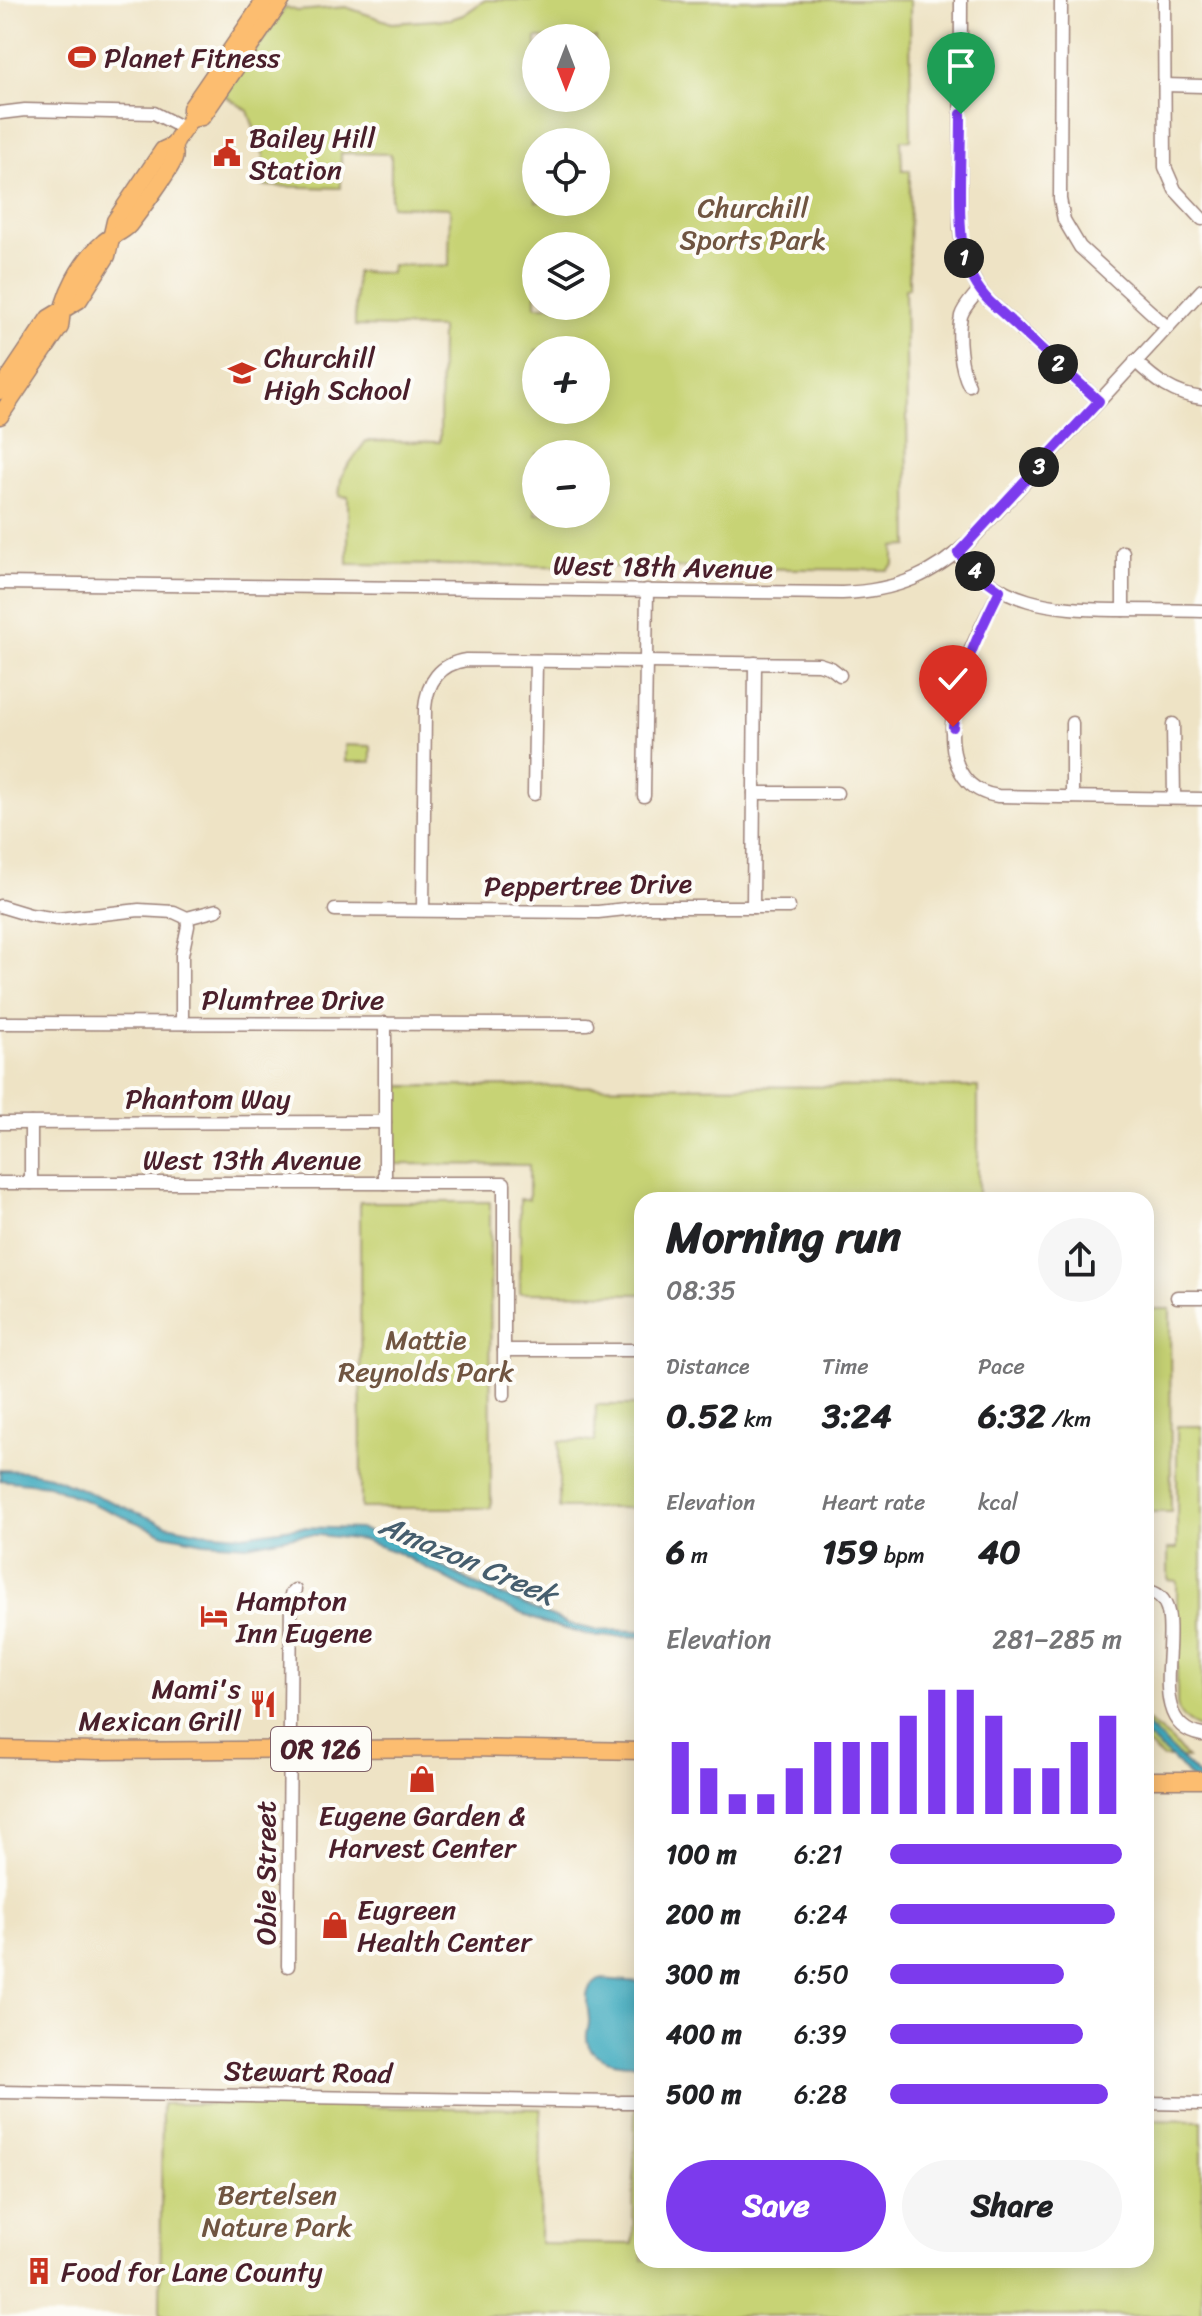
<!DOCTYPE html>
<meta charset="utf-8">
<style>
:root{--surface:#fff;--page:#f6f6f6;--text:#202124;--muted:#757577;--accent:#7c3aed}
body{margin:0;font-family:Sriracha,sans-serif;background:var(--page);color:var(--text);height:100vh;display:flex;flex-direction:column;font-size:30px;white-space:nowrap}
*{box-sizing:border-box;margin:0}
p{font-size:26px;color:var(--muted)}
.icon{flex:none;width:44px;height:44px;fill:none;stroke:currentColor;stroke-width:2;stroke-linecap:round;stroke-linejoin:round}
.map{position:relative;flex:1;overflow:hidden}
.details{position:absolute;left:634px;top:1192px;width:520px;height:1076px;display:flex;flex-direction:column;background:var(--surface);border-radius:24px;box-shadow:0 4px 20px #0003}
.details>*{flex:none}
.needle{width:52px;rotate:180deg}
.tools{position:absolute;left:522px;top:24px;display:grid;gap:16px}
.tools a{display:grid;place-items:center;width:88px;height:88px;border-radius:50%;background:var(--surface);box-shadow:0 4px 20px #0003;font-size:40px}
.pin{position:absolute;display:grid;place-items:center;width:68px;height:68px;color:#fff;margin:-82px -34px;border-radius:50% 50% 50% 0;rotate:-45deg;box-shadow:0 0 8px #0007}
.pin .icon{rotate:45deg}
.km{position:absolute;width:40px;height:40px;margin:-20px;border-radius:50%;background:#222;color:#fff;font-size:22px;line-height:40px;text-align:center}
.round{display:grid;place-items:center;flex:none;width:84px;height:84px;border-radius:42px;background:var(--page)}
.overview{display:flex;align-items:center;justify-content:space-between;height:136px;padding:0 32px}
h1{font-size:44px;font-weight:800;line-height:60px}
.figures{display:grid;grid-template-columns:repeat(3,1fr);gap:12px;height:136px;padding:8px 32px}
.figures div{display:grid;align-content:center}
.figures b{font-size:34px;font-weight:800}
.figures small{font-size:22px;font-weight:400}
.figures p{font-size:22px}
.chart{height:224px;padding:16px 32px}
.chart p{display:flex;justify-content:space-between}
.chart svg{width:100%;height:144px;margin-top:8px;stroke:var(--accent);stroke-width:6}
.button{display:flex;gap:16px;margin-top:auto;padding:16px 32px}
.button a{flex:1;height:92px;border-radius:48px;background:var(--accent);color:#fff;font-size:32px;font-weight:800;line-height:92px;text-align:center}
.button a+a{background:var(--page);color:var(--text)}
ul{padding:0 32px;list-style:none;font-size:26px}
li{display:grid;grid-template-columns:128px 96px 1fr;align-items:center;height:60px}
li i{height:20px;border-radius:10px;background:var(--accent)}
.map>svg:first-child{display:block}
.green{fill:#c7d374;stroke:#887950;stroke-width:2;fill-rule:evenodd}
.water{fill:#40abbf;stroke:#456575;stroke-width:2}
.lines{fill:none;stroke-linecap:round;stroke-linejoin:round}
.minor-casing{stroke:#9c8178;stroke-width:15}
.major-casing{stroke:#9c8178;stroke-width:19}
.minor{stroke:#fff;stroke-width:12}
.major{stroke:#fcbd6f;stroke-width:16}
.route-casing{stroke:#fff;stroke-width:16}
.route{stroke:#7c3aed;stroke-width:10}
.labels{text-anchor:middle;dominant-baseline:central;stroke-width:8;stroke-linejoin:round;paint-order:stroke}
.shield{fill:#fdfcf7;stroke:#806168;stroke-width:2}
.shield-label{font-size:26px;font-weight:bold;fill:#4a1f2b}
.poi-label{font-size:28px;fill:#4a1f2b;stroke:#fdfcf7;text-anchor:start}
.park-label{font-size:28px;fill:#705541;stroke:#fdfcf7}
.street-label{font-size:28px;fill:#4a1f2b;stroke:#fdfcf7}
.water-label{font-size:30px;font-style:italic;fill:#465e6e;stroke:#fdfcf7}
</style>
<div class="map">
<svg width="1202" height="2316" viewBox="0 0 1202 2316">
<rect width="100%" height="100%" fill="#fdfcf7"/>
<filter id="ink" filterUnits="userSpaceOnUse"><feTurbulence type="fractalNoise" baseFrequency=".0125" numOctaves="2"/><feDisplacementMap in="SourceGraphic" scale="16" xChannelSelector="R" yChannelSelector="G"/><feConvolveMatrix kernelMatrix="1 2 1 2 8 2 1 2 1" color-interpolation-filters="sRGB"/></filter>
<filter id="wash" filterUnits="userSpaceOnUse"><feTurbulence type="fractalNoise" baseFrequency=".006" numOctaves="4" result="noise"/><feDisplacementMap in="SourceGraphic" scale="32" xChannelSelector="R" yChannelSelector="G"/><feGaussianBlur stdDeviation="1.8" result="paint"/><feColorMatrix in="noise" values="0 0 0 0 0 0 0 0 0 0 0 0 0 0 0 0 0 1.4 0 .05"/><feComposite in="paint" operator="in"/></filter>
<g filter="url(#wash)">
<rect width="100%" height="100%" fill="#eee3c5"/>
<g class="green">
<path d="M 485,0 L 910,0 L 911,140 L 901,140 L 902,170 L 910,170 L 909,288 L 905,289 L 909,546 L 894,547 L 894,564 L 887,570 L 348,564 L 348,497 L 339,496 L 341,479 L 345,470 L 366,441 L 440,442 L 441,328 L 355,326 L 356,272 L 391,273 L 392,265 L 449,266 L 450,208 L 391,206 L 391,154 L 341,153 L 341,188 L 262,186 L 264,156 L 248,111 L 224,95 L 286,7 L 297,11 L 346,7 L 392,23 L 451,19 L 463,15 ZM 536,38 L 596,38 L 596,98 L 536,98 ZM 536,142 L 596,142 L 596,202 L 536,202 ZM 536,246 L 596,246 L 596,306 L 536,306 ZM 536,350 L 596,350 L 596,410 L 536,410 ZM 536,454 L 596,454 L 596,514 L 536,514 Z"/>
<polygon points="345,745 371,746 371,762 345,762"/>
<polygon points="395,1086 978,1087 978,1200 642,1200 642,1294 520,1293 520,1199 529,1199 529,1165 395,1164"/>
<polygon points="360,1202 490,1202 491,1508 361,1508"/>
<polygon points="1146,1309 1170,1309 1171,1512 1146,1512"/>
<polygon points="596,1405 642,1405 642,1508 559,1508 559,1441 595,1441"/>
<path d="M 1177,1426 L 1202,1426 L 1202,1729 C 1189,1725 1178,1718 1177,1703 L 1177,1581 L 1168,1580 L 1168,1549 L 1177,1549 Z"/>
<polygon points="1146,1720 1171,1740 1187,1758 1163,1758 1146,1743"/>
<polygon points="361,2103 362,2107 541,2109 540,2243 633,2244 635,2109 642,2109 642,2260 1146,2260 1146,2120 1202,2121 1202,2316 160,2316 162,2104"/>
</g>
<g class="water">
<polygon points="0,1470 25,1471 50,1476 167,1525 201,1532 243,1535 300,1527 361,1529 401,1544 475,1584 569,1624 595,1630 642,1631 642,1637 592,1636 546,1624 477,1595 396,1552 362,1540 318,1535 300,1535 247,1545 204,1542 164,1534 48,1485 0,1480"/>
<polygon points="1146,1725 1202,1779 1202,1791 1179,1765 1146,1736"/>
<path d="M 599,1979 L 642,1982 L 641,2063 C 624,2066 588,2061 587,2038 C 586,2032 590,2026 589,2019 C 588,2002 581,1990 599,1979 Z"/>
</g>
</g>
<g filter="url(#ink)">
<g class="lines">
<g class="minor-casing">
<g id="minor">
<path d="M 961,0 L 960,228 C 962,255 969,278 986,298 L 1099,401"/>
<polyline points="1061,0 1060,199 1064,220 1080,247 1167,327"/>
<polyline points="1164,0 1165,167 1175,190 1202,219"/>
<polyline points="1165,85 1202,86"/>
<polyline points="0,113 25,110 154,113 185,129"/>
<path d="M 1135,361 C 1155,380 1174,395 1202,398"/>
<path d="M 969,385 C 960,368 957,335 961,316 C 964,306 973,298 979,290"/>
<polyline points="1123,552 1123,610"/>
<path d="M 958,553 C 1000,605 1052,609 1115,610 C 1144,610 1173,610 1202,611"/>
<path d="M 0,583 L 842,593 C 897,591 934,575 973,538 L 1202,290"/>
<path d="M 1000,590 C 988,614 975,637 966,662 C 950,705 935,787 998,796 L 1202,799"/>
<polyline points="1072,723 1072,797"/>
<polyline points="1173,724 1174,798"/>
<polyline points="754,793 837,793"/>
<polyline points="534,794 536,661"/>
<polyline points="644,796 647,590"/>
<polyline points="0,906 30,915 58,919 139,910 174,912 187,918 217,910"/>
<polyline points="753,907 755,663"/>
<polyline points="335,910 598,912 644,907 789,907"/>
<path d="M 423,910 L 425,708 C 427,682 440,664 466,660 L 819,664 L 831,668 L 840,675"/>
<polyline points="0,1023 587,1024"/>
<polyline points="182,1023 182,955 188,926 187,918"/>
<polyline points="385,1023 385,1183"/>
<polyline points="0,1123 385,1122"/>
<polyline points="0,1183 504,1183 504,1395"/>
<polyline points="31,1183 31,1123"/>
<polyline points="1177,1297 1202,1297"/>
<polyline points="504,1350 642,1350"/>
<path d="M 1146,1591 C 1202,1596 1131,1723 1202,1735"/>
<polyline points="288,1966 291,1594 295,1590"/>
<polyline points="0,2092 616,2102"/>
<polyline points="621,2102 642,2102"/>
<polyline points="1146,2103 1202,2104"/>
</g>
</g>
<g class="major-casing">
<g id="major">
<polyline points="192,119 202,117 282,0"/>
<polyline points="0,391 49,318 79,300 107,256 115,221 163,150 174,145"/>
<path d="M 0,416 L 60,327 C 62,296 81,261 104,242 C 112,235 123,232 129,225 C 137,215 171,169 174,159 C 176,153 173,152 174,146 C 178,131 192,127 191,108 L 265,0"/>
<polyline points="0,1749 98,1751 466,1748 642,1751"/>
<polyline points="1146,1780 1202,1780"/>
</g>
</g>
<use href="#minor" class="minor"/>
<use href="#major" class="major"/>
</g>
</g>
<g class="lines" filter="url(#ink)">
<g class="route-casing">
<path id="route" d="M 953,727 C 958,674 977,637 1000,590 L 977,574 L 958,553 L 1099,401 L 990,302 C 959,271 960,232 960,190 C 960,165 961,139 961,114"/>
</g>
<use href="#route" class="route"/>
</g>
<defs>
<g id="stadium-bare" transform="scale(2.16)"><path d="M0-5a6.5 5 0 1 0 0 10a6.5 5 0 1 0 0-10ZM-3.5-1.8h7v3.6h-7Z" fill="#c8321e" stroke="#fdfcf7" stroke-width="2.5" paint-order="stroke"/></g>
<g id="civic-bare" transform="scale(2.16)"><path d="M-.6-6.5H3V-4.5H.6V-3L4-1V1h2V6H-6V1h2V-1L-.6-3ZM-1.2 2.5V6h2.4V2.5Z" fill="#c8321e" stroke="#fdfcf7" stroke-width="2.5" paint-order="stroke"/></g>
<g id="school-bare" transform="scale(2.16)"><path d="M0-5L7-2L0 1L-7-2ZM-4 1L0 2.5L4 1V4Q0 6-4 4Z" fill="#c8321e" stroke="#fdfcf7" stroke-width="2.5" paint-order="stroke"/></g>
<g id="hotel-bare" transform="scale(2.16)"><path d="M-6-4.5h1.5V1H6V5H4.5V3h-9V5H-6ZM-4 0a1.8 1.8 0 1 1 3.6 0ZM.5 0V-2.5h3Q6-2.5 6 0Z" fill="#c8321e" stroke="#fdfcf7" stroke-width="2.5" paint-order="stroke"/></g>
<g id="restaurant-bare" transform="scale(2.16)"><path d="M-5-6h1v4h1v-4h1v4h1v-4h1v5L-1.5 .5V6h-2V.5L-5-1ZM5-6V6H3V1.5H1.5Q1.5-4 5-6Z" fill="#c8321e" stroke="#fdfcf7" stroke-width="2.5" paint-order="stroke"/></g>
<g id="shop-bare" transform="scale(2.16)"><path d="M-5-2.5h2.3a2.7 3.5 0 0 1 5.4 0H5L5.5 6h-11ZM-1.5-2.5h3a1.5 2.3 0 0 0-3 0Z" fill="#c8321e" stroke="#fdfcf7" stroke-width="2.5" paint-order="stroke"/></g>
<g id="building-bare" transform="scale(2.16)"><path d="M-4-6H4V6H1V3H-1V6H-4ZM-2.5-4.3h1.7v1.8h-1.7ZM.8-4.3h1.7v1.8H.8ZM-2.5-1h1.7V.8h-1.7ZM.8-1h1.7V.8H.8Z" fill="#c8321e" stroke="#fdfcf7" stroke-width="2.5" paint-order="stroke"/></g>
</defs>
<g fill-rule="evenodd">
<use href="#stadium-bare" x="82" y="57"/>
<use href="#civic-bare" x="227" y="153"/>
<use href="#school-bare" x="242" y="373"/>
<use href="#hotel-bare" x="214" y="1616"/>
<use href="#restaurant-bare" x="263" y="1704"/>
<use href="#shop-bare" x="422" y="1779"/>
<use href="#shop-bare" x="335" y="1925"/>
<use href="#building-bare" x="39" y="2271"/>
</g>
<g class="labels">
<rect class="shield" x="271" y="1727" width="100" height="44" rx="6"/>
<g class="shield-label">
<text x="321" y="1749">OR 126</text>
</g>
<g class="poi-label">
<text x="104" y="57">Planet Fitness</text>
<text x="249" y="137">Bailey Hill<tspan x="249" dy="32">Station</tspan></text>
<text x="264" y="357">Churchill<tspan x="264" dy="32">High School</tspan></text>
<text x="236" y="1600">Hampton<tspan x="236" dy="32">Inn Eugene</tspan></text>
<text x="241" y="1688" text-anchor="end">Mami's<tspan x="241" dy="32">Mexican Grill</tspan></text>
<text x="422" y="1815" text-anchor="middle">Eugene Garden &amp;<tspan x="422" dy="32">Harvest Center</tspan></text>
<text x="357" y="1909">Eugreen<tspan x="357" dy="32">Health Center</tspan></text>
<text x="61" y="2271">Food for Lane County</text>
</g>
<g class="park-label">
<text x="753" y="207">Churchill<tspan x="753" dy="32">Sports Park</tspan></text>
<text x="426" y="1339">Mattie<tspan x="426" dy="32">Reynolds Park</tspan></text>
<text x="277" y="2194">Bertelsen<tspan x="277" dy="32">Nature Park</tspan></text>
</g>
<g class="street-label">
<text transform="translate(663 567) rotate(1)">West 18th Avenue</text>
<text transform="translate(588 885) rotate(-1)">Peppertree Drive</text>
<text x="293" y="999">Plumtree Drive</text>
<text x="208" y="1098">Phantom Way</text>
<text x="252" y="1159">West 13th Avenue</text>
<text transform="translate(265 1873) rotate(-90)">Obie Street</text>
<text transform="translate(308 2072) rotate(1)">Stewart Road</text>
</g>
<g class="water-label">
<text transform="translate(468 1560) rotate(23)">Amazon Creek</text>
</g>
</g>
</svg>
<div class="tools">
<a><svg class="needle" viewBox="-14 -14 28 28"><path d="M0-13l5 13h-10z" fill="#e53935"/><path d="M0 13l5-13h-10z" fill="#757577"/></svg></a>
<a><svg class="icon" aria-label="locate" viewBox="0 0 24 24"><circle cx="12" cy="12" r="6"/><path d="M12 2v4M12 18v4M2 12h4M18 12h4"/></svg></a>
<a><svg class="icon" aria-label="layers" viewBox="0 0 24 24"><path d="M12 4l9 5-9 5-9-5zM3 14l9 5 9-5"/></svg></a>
<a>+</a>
<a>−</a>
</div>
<div class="pin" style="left:961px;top:114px;background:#1e9e55"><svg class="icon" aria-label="arrive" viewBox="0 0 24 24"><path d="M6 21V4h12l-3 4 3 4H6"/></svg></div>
<div class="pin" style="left:953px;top:727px;background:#d93025"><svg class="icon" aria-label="check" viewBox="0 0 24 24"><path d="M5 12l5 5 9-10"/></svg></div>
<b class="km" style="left:964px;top:258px">1</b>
<b class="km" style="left:1058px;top:364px">2</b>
<b class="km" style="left:1039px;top:467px">3</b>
<b class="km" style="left:975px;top:571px">4</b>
<section class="details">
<div class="overview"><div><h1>Morning run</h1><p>08:35</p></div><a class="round"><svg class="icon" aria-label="share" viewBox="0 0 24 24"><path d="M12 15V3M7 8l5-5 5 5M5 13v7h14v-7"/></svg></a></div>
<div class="figures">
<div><p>Distance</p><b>0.52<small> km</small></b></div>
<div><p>Time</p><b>3:24</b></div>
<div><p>Pace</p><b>6:32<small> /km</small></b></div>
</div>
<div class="figures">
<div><p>Elevation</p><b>6<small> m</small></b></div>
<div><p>Heart rate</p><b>159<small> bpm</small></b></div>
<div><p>kcal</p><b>40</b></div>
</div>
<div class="chart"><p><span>Elevation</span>281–285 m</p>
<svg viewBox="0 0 160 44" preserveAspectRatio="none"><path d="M5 44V22M15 44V30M25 44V38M35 44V38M45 44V30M55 44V22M65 44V22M75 44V22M85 44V14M95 44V6M105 44V6M115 44V14M125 44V30M135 44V30M145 44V22M155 44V14"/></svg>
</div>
<ul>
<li><b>100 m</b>6:21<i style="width:100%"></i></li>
<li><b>200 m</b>6:24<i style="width:97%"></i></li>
<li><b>300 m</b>6:50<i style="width:75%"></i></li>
<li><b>400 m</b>6:39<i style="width:83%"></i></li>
<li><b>500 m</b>6:28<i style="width:94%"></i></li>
</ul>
<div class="button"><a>Save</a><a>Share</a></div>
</section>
</div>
